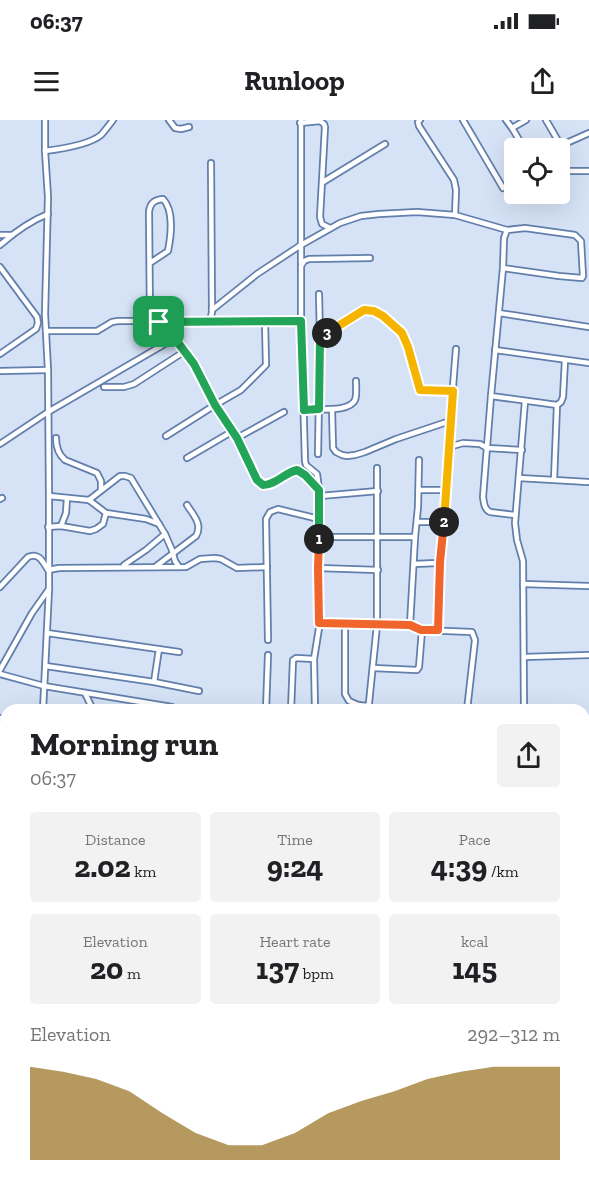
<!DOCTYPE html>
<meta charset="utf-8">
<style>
:root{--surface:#fff;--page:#f2f2f2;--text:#202124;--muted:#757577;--accent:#986e1b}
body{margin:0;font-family:"Zilla Slab",serif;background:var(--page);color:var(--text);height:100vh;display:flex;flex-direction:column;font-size:22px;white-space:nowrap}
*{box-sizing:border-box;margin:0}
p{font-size:20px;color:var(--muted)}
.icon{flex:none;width:33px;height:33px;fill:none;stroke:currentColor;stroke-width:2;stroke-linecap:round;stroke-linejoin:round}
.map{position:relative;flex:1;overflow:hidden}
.drawer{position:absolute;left:0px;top:584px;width:590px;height:488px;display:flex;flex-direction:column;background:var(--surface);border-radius:18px 18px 0 0;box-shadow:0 6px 24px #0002}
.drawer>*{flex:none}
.fabs{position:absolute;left:504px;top:18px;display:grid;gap:12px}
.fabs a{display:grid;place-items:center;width:66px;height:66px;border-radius:6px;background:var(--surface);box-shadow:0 6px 24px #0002;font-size:30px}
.pin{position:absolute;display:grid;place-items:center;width:51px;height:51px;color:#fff;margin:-26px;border-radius:12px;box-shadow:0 3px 9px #0006}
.km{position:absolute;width:30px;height:30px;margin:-15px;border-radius:50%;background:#222;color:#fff;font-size:16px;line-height:30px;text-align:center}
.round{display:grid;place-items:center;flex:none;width:63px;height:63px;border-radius:6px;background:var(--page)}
.overview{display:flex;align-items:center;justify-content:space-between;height:102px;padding:0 30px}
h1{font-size:33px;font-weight:700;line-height:45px}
.metrics{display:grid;grid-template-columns:repeat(3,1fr);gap:9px;height:102px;padding:6px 30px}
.metrics div{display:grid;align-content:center;border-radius:6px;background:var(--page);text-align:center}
.metrics b{font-size:30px;font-weight:700}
.metrics small{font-size:16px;font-weight:400}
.metrics p{font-size:16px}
.chart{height:168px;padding:12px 30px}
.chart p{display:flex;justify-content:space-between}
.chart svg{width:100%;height:108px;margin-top:6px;fill:var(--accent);opacity:.7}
.status{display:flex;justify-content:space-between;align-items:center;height:42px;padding:0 30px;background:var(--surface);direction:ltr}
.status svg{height:16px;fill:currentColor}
header{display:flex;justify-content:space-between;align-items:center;height:78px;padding:0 30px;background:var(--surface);font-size:27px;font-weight:700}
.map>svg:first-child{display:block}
.built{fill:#c1d6f8}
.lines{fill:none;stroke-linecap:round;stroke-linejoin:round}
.minor-casing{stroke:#627fac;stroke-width:8}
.minor{stroke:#fff;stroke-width:4.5}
.split-1-casing{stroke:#fff;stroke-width:12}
.split-2-casing{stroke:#fff;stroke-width:12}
.split-3-casing{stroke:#fff;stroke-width:12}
.split-4-casing{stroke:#fff;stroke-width:12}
.split-1{stroke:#22a559;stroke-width:8}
.split-2{stroke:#f0652b;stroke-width:8}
.split-3{stroke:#f5b400;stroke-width:8}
.split-4{stroke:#22a559;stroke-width:8}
</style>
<div class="status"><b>06:37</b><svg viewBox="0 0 49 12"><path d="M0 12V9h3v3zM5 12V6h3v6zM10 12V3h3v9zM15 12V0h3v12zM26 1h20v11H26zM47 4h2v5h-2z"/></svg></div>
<header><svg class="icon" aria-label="menu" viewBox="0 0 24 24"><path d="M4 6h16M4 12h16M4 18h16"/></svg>Runloop<svg class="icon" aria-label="share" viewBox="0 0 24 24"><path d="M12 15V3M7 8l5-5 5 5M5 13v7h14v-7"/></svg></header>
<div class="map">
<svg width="589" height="1070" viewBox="0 0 589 1070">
<rect width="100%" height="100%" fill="#d6e3f7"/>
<g class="built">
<polygon points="0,750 6,752 6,827 0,827"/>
<polygon points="6,1015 6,1065 35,1065 37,1070 0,1070 0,1018"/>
</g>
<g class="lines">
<g class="minor-casing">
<g id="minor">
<polyline points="169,0 175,8 181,9 189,7"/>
<polyline points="301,0 301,143"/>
<polyline points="463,0 503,68"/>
<polyline points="506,0 512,8 526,0"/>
<polyline points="546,0 560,24 562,25 589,13"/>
<polyline points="300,3 320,1 324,4 325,7 320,97 322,104 330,108"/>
<polyline points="512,8 524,28"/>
<polyline points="564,25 565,51"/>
<path d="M 45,31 C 61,29 89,25 101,15 C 105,11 109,5 113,0"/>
<polyline points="560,51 589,51"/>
<polyline points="323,62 385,24"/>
<polyline points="455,95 507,110"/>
<polyline points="0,115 12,115"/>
<path d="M 0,125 C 15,112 30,101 48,94"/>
<polyline points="0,147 37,197 38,203 36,209 0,234"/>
<polyline points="503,148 559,156 582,158 583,156 581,121 575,115 525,108 507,110 504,118 503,148 491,276 557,285 561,282 563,277 565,240"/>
<polyline points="319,174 320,218 345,201 364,190 374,191 383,197 402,213 408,227 420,270 453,271"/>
<polyline points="212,190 257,154 301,125 340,103 361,96 379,94 417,92 455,95 456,70 454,60 419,6 418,2 420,0"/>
<polyline points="499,193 589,207"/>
<polyline points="210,201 212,192 211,43"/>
<path d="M 150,202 L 149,92 C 150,83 154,80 163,79 C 174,90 171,116 168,131 L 150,143"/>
<polyline points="159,202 179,224 190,238 215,285 241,270 266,245 265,201"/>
<polyline points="46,211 97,211 112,202 118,201 301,201"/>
<polyline points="495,230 589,243"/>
<polyline points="0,251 48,250"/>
<polyline points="104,267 124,267 134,264 185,231"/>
<path d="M 491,276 L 483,377 C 484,383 484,389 490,392 L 515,395"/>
<polyline points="557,285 554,360 588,362"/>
<polyline points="332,289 333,328 336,332 342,335 347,336 355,335 365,332 396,319 450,301"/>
<path d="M 305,290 C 317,288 349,293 355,280 C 357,275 356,267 356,261"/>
<path d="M 166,316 L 215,285 L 237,318 L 257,360 L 263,365 C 276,365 284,353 297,350 L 305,355 L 319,370"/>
<path d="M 56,318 C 56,327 58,334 65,340 L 97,353 L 101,361 L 101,370"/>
<polyline points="237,318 284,292"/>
<polyline points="0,324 48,292 175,218"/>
<polyline points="449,327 463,323 480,324 487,328 522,330"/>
<polyline points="318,334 320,218"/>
<polyline points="187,338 233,311"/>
<polyline points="519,358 554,360"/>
<polyline points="419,370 446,370"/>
<polyline points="49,376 89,380 106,393 146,399 159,404"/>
<polyline points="320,376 378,371"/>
<polyline points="0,379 2,378"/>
<polyline points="89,380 120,356 125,356 131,358 165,414 172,430 175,441 179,447"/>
<polyline points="418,402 444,402"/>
<polyline points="61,406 66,393 67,378"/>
<polyline points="48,407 61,406 90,411 96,409 103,404 106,393"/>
<polyline points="319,417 415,417"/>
<path d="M 414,444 L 437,443 L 441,441 C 446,370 450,300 456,229"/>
<polyline points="124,445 146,430 165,414"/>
<path d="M 155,447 L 196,416 C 203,404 193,395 187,385"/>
<polyline points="318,448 378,450"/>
<polyline points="523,464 589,466"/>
<path d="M 0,467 L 28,437 C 39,432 43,442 48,450 L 59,448 L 186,447 L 200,439 L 215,438 L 221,439 L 237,448 L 267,447"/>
<polyline points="319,503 410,505 421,510 472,512 475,520 467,590"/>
<polyline points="345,504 345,574 349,581 358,585"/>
<polyline points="410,505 415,417 418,387 419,340"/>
<polyline points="438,510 440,442"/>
<polyline points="47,513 179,532"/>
<polyline points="268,520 266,399 270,392 278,389 319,399"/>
<polyline points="524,537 589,535"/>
<polyline points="46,546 154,562 199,571"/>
<polyline points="373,548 417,550 419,547 422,510"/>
<polyline points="0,550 32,493 49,469"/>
<polyline points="0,554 44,566 172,587 177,590"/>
<polyline points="154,562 159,529"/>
<polyline points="85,573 93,590"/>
<polyline points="43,590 49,469 49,376 48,250 45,194 48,77 45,31 45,0"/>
<polyline points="266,590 268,535"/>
<polyline points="291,590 293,540 296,538 314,539"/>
<polyline points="315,590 314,539 319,508 318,448 320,376 317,354 306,345 305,341 301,201 301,146 304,141 309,139 370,138"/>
<polyline points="358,590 358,585 368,586 369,583 377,505 377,348"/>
<polyline points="524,590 523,441 517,420 515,403 525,281"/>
<polyline points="0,598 6,600"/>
<polyline points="584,694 589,695"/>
<polyline points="0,703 6,703"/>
<polyline points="0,814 6,814"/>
<polyline points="584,908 589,908"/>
<polyline points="0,1015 6,1013"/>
<polyline points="40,1065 41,1070"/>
<polyline points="72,1065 72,1070"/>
<polyline points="96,1070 96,1065"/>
<polyline points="122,1070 122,1065"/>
<polyline points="145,1070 145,1065"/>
<polyline points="162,1070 163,1065"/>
<polyline points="250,1070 250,1065"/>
<polyline points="544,1070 545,1065"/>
</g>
</g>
<use href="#minor" class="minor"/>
</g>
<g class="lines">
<g class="split-1-casing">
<path id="split-1" d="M 159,202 L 179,224 L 194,244 L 215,285 L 237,318 L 257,360 L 263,365 C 276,365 284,353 297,350 L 305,355 L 319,370 L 319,419"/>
</g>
<g class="split-2-casing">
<polyline id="split-2" points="319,419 318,448 319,503 410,505 421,510 438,510 440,442 444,402"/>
</g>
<g class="split-3-casing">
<polyline id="split-3" points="327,213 364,190 374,191 383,196 402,213 408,227 420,270 453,271 444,402"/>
</g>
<g class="split-4-casing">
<polyline id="split-4" points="159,202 301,201 304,290 319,289 320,218 327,213"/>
</g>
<use href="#split-1" class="split-1"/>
<use href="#split-2" class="split-2"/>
<use href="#split-3" class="split-3"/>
<use href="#split-4" class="split-4"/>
</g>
</svg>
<div class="fabs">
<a><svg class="icon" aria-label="locate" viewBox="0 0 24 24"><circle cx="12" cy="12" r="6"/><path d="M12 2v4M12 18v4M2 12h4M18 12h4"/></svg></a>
</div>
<div class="pin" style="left:159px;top:202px;background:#1e9e55"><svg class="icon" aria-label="arrive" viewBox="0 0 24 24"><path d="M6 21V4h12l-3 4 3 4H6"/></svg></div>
<b class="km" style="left:319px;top:419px">1</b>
<b class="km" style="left:444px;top:402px">2</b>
<b class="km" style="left:327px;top:213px">3</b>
<section class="drawer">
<div class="overview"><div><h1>Morning run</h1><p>06:37</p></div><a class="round"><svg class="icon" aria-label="share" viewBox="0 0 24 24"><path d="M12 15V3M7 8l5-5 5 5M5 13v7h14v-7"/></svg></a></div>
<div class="metrics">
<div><p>Distance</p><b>2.02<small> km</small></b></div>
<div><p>Time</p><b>9:24</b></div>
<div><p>Pace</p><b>4:39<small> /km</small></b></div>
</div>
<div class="metrics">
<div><p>Elevation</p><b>20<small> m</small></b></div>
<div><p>Heart rate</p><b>137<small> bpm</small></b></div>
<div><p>kcal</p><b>145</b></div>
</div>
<div class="chart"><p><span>Elevation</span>292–312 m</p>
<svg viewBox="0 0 160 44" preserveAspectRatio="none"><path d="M0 44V6L10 8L20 11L30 16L40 25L50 33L60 38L70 38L80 33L90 25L100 20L110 16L120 11L130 8L140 6L150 6L160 6V44z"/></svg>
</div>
</section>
</div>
